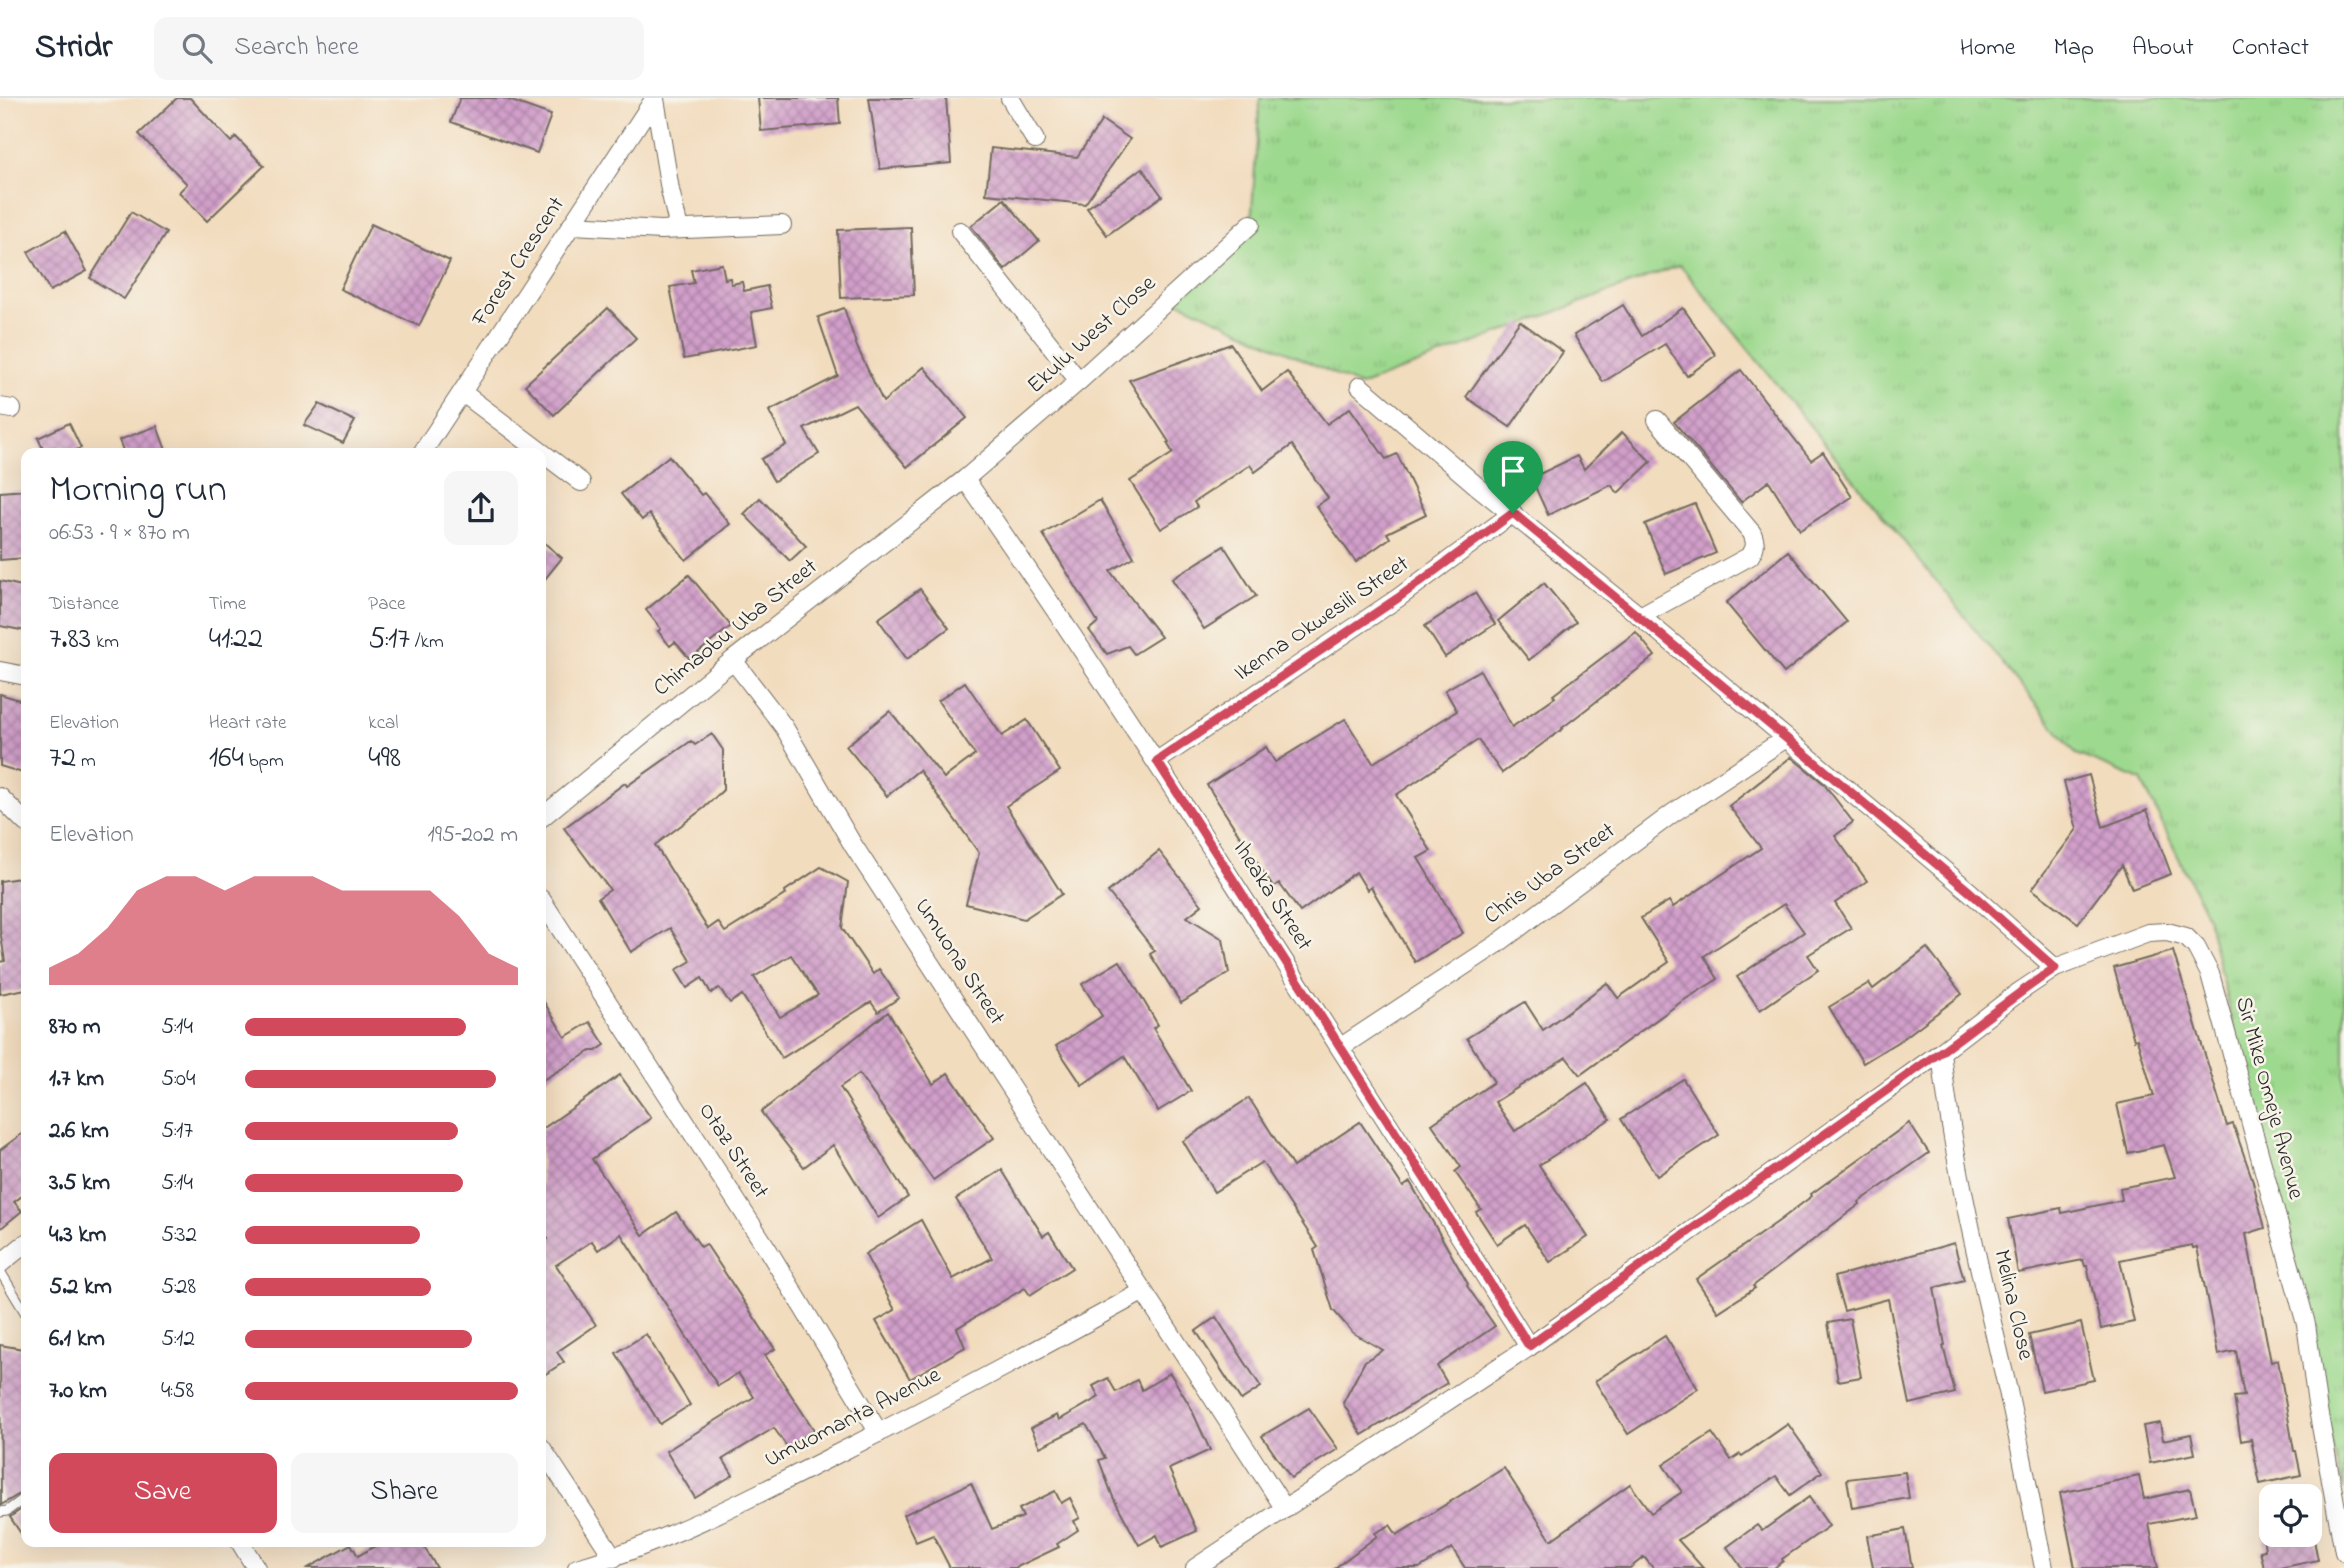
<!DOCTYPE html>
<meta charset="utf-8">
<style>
:root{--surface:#fff;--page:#f6f6f7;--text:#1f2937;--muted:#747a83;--line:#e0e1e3;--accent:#d1495b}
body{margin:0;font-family:"Indie Flower",sans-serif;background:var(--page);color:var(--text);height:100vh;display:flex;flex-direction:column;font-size:26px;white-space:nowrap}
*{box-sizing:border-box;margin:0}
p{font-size:23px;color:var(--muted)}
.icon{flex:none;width:38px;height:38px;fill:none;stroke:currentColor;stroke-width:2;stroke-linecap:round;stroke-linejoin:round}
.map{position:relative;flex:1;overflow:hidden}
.panel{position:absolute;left:21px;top:350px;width:525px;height:1099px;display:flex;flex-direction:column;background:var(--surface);border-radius:14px;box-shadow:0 7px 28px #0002}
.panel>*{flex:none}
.buttons{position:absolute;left:2259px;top:1386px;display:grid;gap:14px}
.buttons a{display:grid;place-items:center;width:63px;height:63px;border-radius:14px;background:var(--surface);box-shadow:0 7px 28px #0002;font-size:35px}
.pin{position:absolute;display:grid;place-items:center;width:60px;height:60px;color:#fff;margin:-72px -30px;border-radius:50% 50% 50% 0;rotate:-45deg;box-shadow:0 0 7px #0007}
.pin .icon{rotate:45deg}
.round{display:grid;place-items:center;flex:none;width:74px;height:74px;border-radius:14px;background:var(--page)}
.head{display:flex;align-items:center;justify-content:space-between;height:119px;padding:0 28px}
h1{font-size:38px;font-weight:600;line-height:52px}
.figures{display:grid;grid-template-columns:repeat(3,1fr);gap:10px;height:119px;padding:7px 28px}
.figures div{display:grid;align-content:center}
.figures b{font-size:30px;font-weight:600}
.figures small{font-size:19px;font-weight:400}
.figures p{font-size:19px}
.chart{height:196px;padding:14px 28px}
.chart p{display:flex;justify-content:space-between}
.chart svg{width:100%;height:126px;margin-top:7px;fill:var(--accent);opacity:.7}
.primary-button{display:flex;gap:14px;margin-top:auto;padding:14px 28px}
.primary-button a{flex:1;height:80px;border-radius:14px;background:var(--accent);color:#fff;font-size:28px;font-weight:600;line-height:80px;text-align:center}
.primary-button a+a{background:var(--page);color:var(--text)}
ul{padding:0 28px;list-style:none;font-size:23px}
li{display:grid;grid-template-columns:112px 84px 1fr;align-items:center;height:52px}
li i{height:18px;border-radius:9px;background:var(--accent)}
header{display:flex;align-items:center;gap:42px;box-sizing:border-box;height:98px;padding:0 35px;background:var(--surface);border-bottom:2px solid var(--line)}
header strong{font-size:33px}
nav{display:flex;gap:38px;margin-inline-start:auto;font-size:24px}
.search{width:490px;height:63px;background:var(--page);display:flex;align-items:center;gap:18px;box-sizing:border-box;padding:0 24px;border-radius:14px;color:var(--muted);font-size:26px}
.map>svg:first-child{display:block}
.grass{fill:url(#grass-tufts);stroke:#64825c;stroke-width:2}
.building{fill:url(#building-cross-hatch);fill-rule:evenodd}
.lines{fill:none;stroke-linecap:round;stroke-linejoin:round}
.lane-casing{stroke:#71695e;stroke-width:11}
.street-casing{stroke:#71695e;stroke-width:20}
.lane{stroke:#fff;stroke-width:9}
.street{stroke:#fff;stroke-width:18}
.route-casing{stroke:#fff;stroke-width:14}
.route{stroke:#d1495b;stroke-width:9}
.labels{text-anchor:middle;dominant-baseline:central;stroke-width:5;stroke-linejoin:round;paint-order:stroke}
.street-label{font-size:23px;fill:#2b2b2b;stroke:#f7f3e8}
</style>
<header>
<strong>Stridr</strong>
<div class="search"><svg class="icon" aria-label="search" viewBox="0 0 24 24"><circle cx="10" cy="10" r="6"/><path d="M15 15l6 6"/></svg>Search here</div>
<nav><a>Home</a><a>Map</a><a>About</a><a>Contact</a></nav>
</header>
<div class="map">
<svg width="2344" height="1470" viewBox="0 0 2344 1470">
<defs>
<pattern id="grass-tufts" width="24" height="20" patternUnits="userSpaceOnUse" patternTransform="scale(1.75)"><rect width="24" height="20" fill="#9dd98e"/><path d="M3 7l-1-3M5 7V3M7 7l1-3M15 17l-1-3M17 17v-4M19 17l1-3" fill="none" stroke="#87ba7b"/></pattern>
<pattern id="building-cross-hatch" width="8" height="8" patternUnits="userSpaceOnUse" patternTransform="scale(1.75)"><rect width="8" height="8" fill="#d19fca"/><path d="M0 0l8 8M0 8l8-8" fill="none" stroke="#aa82a4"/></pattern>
</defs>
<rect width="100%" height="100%" fill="#f7f3e8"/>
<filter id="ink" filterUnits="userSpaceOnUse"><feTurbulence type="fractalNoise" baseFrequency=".0143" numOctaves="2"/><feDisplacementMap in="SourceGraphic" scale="14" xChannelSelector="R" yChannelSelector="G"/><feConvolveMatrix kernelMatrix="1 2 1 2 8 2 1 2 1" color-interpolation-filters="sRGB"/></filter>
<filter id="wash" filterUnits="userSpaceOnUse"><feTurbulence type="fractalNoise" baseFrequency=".00686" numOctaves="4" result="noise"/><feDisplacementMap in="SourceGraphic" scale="28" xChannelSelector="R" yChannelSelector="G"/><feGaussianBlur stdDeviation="1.57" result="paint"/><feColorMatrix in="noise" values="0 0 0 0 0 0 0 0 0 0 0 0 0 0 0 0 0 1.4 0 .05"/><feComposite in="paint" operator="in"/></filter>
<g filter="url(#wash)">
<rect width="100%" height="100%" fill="#f2dcbe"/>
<polygon class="grass" points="1260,0 2344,0 2344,1393 2207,818 2141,682 2076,656 1680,167 1360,288 1171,200 1251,126"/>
<g id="blocks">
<g class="building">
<polygon points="177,0 190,0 231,44 236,39 264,68 207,123 179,94 187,86 139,36"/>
<polygon points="460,0 503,0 551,17 537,55 451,24"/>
<polygon points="758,0 838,0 840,26 761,33"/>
<polygon points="869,0 946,0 951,65 880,71"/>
<polygon points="1102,22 1130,41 1085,106 986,96 991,50 1077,59"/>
<polygon points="1142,70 1162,98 1107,137 1087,110"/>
<polygon points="1004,101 1039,143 1005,172 971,128"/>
<polygon points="131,114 166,135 124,201 90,180"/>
<polygon points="371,126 450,163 419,228 340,191"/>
<polygon points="911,129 914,197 841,200 838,132"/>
<polygon points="65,133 87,173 50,193 28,154"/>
<polygon points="722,166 725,181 730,180 731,186 742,184 744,193 767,188 772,210 751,214 757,247 684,261 670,189 694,185 691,172"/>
<polygon points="1623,207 1642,238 1683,210 1716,257 1687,278 1665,246 1603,284 1574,237"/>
<polygon points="608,210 636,240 554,317 525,287"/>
<polygon points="844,210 857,249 883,304 924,269 967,320 907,369 855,306 804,331 819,356 774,383 761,361 786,347 769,313 838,278 818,219"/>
<polygon points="1520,223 1563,254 1510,329 1466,299"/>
<polygon points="1231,246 1262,293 1287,274 1327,326 1350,310 1386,361 1397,356 1426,416 1387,435 1390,440 1356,464 1316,408 1328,400 1292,347 1255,374 1250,367 1194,404 1197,409 1161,431 1130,383 1173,355 1167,345 1169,344 1129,282"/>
<polygon points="1741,272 1811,362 1823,354 1852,399 1800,432 1769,383 1741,404 1674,324"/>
<polygon points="319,306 355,323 343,345 304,327"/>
<polygon points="69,325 81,350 70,355 45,355 38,340"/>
<polygon points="157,328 167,355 124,355 119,342"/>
<polygon points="1622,334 1651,364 1618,395 1611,387 1548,417 1531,380 1577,358 1584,371"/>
<polygon points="669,358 701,397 704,395 730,426 686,462 649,416 642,422 621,396"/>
<polygon points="26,392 26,460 0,462 0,394"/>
<polygon points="760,400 806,448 790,463 744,416"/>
<polygon points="1100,402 1134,459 1110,473 1161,539 1134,556 1128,548 1107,556 1089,532 1098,524 1043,436"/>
<polygon points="1695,406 1716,455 1666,476 1645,426"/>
<polygon points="541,442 562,460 541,486"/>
<polygon points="1224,448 1256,498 1204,531 1172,481"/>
<polygon points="1788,453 1847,524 1784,575 1726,505"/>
<polygon points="689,477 731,528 690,561 675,544 670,548 658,533 661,531 646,512"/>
<polygon points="0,483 26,489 26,533 0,528"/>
<polygon points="1544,485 1576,524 1529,562 1498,523"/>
<polygon points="920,491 949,530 907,561 878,521"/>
<polygon points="1475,495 1495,526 1445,559 1425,528"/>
<polygon points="1636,534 1655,558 1562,630 1563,631 1502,675 1478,642 1396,697 1431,753 1418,760 1463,835 1415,864 1371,789 1367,792 1356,774 1300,814 1279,785 1273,789 1207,687 1266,649 1275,664 1345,621 1373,665 1457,613 1445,592 1480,572 1512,629 1555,599 1553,597"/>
<polygon points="965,584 1002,638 1027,622 1060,673 1006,708 1062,796 1024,821 966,806 979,755 919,672 887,698 846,648 890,613 944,680 975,657 938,603"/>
<polygon points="0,596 26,604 26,676 0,668"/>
<path d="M 712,636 L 723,652 L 723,692 L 704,710 L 655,747 L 708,831 L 718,824 L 725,834 L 786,796 L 785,793 L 821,769 L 848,784 L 842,830 L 873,876 L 879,871 L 899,900 L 878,914 L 871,904 L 782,960 L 742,897 L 730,905 L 719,890 L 711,895 L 702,880 L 687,890 L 676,872 L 691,863 L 670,830 L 631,854 L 598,800 L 610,792 L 564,730 L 625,685 L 627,688 L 691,643 L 695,647 ZM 791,857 L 818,897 L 780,919 L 754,879 Z"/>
<polygon points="1791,659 1823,685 1853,724 1835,738 1867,783 1835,805 1851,830 1808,857 1818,872 1760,912 1737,879 1804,834 1784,806 1704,858 1718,881 1681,904 1580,977 1566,959 1495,1004 1515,1033 1587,985 1610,1021 1539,1067 1588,1139 1550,1164 1525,1127 1497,1146 1476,1114 1481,1111 1455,1074 1461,1069 1432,1026 1494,984 1467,940 1525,904 1543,932 1607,885 1618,900 1669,864 1641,820 1669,803 1673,809 1761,750 1729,708"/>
<polygon points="2089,677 2103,729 2147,712 2171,776 2132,791 2122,767 2078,825 2032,791 2077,731 2064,684"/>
<polygon points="1159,753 1202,807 1187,819 1223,841 1229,875 1181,905 1150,856 1155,853 1108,794"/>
<polygon points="20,780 26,818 26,891 0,896 0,864 5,863 0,832 0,783"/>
<polygon points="1927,850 1962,896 1904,940 1863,965 1829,909 1869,885 1873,891"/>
<polygon points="2173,853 2227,1028 2233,1026 2252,1080 2265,1130 2246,1136 2271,1264 2278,1262 2294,1353 2296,1353 2301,1377 2260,1386 2251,1341 2241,1343 2234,1299 2244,1298 2236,1253 2218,1257 2197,1149 2193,1150 2192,1147 2120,1162 2134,1224 2101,1231 2087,1168 2085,1168 2083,1162 2018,1175 2008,1121 2061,1110 2062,1115 2122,1102 2120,1090 2175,1079 2164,1047 2128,1055 2117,1006 2154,998 2137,941 2134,942 2114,870"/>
<polygon points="1120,863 1158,927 1153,930 1191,993 1158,1013 1124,958 1082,987 1056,948 1102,918 1082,886"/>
<polygon points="541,899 565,939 590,924 605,947 596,953 591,953 541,983"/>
<polygon points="888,914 933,986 948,975 994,1040 933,1082 859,976 840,989 908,1099 878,1120 833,1047 804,1069 761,1014"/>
<polygon points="620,977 651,1020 592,1061 643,1137 676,1114 701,1149 706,1146 775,1251 765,1257 814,1332 787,1349 774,1330 723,1361 733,1377 695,1400 666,1353 754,1299 738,1275 718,1288 621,1136 598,1152 592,1143 556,1167 596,1227 557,1254 564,1264 541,1279 541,1145 548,1141 541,1130 541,1032"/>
<polygon points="1683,981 1719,1037 1657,1078 1621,1021"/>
<polygon points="1249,1000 1293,1069 1360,1024 1403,1089 1410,1084 1468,1186 1467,1188 1495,1228 1437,1268 1447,1285 1362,1337 1343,1305 1365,1263 1383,1252 1353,1235 1333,1212 1314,1152 1318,1149 1262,1064 1214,1094 1183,1043"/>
<polygon points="1909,1025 1929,1055 1859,1104 1860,1106 1753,1188 1755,1190 1718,1214 1696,1181 1779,1123 1812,1098 1811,1096"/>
<polygon points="26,1033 26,1095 14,1104 22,1113 0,1131 0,1052"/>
<polygon points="1002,1072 1043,1138 1049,1134 1072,1170 1030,1197 1025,1190 957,1230 965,1249 910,1281 876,1223 895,1212 865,1156 921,1122 953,1181 992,1160 956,1101"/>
<polygon points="1954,1145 1964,1182 1934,1190 1945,1247 1943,1248 1955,1295 1910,1306 1888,1201 1844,1213 1834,1179"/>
<polygon points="1216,1219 1261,1289 1241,1302 1196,1233"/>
<polygon points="1850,1221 1861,1279 1838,1283 1828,1225"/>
<polygon points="2081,1225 2094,1282 2042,1293 2029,1237"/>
<polygon points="646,1236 690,1307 660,1326 616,1255"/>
<polygon points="1665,1238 1698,1291 1628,1336 1595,1283"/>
<polygon points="0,1247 23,1251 26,1256 26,1392 1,1407"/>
<polygon points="1170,1275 1190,1308 1210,1352 1169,1371 1197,1433 1162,1449 1157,1437 1139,1447 1113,1399 1099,1362 1105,1360 1086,1326 1040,1349 1031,1330 1057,1317 1059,1322 1099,1299 1093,1288 1108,1280 1116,1294 1137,1282 1142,1292"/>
<polygon points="1309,1310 1338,1351 1291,1380 1262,1338"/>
<polygon points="2160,1325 2163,1342 2191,1336 2195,1356 2150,1365 2143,1328"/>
<polygon points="1788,1326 1822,1374 1790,1397 1776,1378 1678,1442 1703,1470 1653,1470 1644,1459 1630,1470 1465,1470 1452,1450 1419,1470 1335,1470 1377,1438 1375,1435 1390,1427 1397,1437 1504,1370 1551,1442 1630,1386 1651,1415 1682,1394 1663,1367 1712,1335 1731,1362 1740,1356 1742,1358"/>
<polygon points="1905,1374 1909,1400 1852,1410 1847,1381"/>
<polygon points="2139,1378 2144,1401 2190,1391 2196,1417 2149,1426 2158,1470 2075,1470 2060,1395"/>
<polygon points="971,1385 992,1431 1023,1419 1019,1411 1055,1393 1061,1405 1070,1400 1080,1420 1074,1423 1078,1432 1057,1446 1059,1449 1015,1470 950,1470 933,1437 916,1444 903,1417"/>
<polygon points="1809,1399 1829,1428 1782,1461 1783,1463 1774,1470 1742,1470 1727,1449 1757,1427 1762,1433"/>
<polygon points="26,1408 26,1443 10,1419"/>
<polygon points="1905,1431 1912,1470 1873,1470 1867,1438"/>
<polygon points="2263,1437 2313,1437 2318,1462 2280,1470 2264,1470 2260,1453 2265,1452"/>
<polygon points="382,1444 421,1444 437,1470 308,1470 351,1446 358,1458"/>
</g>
</g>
</g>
<g filter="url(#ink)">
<use href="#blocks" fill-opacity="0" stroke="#71695e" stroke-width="2"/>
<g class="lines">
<g class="lane-casing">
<g id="lane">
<polyline points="0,1173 26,1216"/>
<polyline points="0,1414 7,1413 26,1399"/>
</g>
</g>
<g class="street-casing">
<g id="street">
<polyline points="1010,0 1035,42"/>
<polyline points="655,1 670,92 679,131"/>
<polyline points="573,127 661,132 782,127"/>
<polyline points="960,133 1079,283"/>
<polyline points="1360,288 1477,388 1640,518 1786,640 1970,794 2055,870"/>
<polyline points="463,295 581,384"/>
<polyline points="0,309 12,311"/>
<polyline points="422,355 655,0"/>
<path d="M 965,381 C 1059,515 1149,652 1237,790 C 1335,942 1433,1094 1529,1249"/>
<path d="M 1640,518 L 1750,458 C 1756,449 1756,445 1752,435 L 1657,322"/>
<polyline points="733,562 784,629 853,747 1285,1411"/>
<polyline points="0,573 26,578"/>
<polyline points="1157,663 1398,500 1513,415"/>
<polyline points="0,699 26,725"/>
<polyline points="541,720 733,562 965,381 1079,283 1251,126"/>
<polyline points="541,801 768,1152 879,1335"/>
<polyline points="1341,949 1497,846 1673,715 1786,640"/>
<path d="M 1941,954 C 1953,1068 1982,1180 2008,1293 C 2021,1351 2032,1411 2044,1470"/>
<polyline points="0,1166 26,1145"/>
<polyline points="541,1349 614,1460"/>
<polyline points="240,1444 256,1470"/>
<path d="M 577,1470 C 662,1446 749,1401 829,1360 C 934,1307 1039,1251 1142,1194"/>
<polyline points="1195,1470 1529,1249 1941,954 2019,894 2055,870 2148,835 2167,834 2186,839 2196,849 2210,876 2306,1226 2317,1306 2344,1454"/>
</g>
</g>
<use href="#lane" class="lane"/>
<use href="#street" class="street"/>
</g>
</g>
<g class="lines" filter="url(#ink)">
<g class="route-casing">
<path id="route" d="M 1513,415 L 1786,640 L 1970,794 L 2055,870 C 2015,897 1978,927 1939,955 C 1802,1052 1665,1150 1529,1248 L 1425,1081 L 1157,663 L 1398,500 Z"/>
</g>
<use href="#route" class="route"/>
</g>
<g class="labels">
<g class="street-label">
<text transform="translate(519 164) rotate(-57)">Forest Crescent</text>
<text transform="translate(1092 237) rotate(-42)">Ekulu West Close</text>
<text transform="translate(1322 521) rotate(-34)">Ikenna Okwesili Street</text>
<text transform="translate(736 530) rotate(-39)">Chimaobu Uba Street</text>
<text transform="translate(1550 776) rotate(-36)">Chris Uba Street</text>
<text transform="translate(1272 798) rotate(57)">Iheaka Street</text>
<text transform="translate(959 864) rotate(57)">Umuona Street</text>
<text transform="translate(2269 1000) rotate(75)">Sir Mike Omeje Avenue</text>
<text transform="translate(733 1053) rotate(57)">Otaz Street</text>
<text transform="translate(2013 1207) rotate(77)">Melina Close</text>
<text transform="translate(853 1320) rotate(-27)">Umuomanta Avenue</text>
</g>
</g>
</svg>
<div class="buttons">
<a><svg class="icon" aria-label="locate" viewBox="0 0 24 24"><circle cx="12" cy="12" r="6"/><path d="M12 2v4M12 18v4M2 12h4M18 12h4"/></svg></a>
</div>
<div class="pin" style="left:1513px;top:415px;background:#1e9e55"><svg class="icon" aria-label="arrive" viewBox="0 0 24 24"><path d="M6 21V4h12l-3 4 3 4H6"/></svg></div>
<section class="panel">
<div class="head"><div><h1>Morning run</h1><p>06:53 · 9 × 870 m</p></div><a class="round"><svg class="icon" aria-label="share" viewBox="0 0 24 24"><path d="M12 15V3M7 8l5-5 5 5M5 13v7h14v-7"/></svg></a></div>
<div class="figures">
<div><p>Distance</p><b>7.83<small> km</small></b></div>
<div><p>Time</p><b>41:22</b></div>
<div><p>Pace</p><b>5:17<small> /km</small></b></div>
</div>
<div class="figures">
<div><p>Elevation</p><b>72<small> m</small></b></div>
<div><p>Heart rate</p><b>164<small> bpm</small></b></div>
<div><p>kcal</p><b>498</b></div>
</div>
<div class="chart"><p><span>Elevation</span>195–202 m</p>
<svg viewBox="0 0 160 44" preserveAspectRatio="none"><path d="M0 44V38L10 33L20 24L30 11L40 6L50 6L60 11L70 6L80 6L90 6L100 11L110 11L120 11L130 11L140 20L150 33L160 38V44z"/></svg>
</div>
<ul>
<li><b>870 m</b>5:14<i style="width:81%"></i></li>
<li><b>1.7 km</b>5:04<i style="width:92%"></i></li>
<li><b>2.6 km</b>5:17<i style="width:78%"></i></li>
<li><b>3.5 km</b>5:14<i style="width:80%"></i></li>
<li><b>4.3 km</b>5:32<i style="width:64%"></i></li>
<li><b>5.2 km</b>5:28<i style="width:68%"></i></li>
<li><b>6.1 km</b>5:12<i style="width:83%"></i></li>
<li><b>7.0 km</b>4:58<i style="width:100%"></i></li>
</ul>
<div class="primary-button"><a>Save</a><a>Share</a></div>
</section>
</div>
